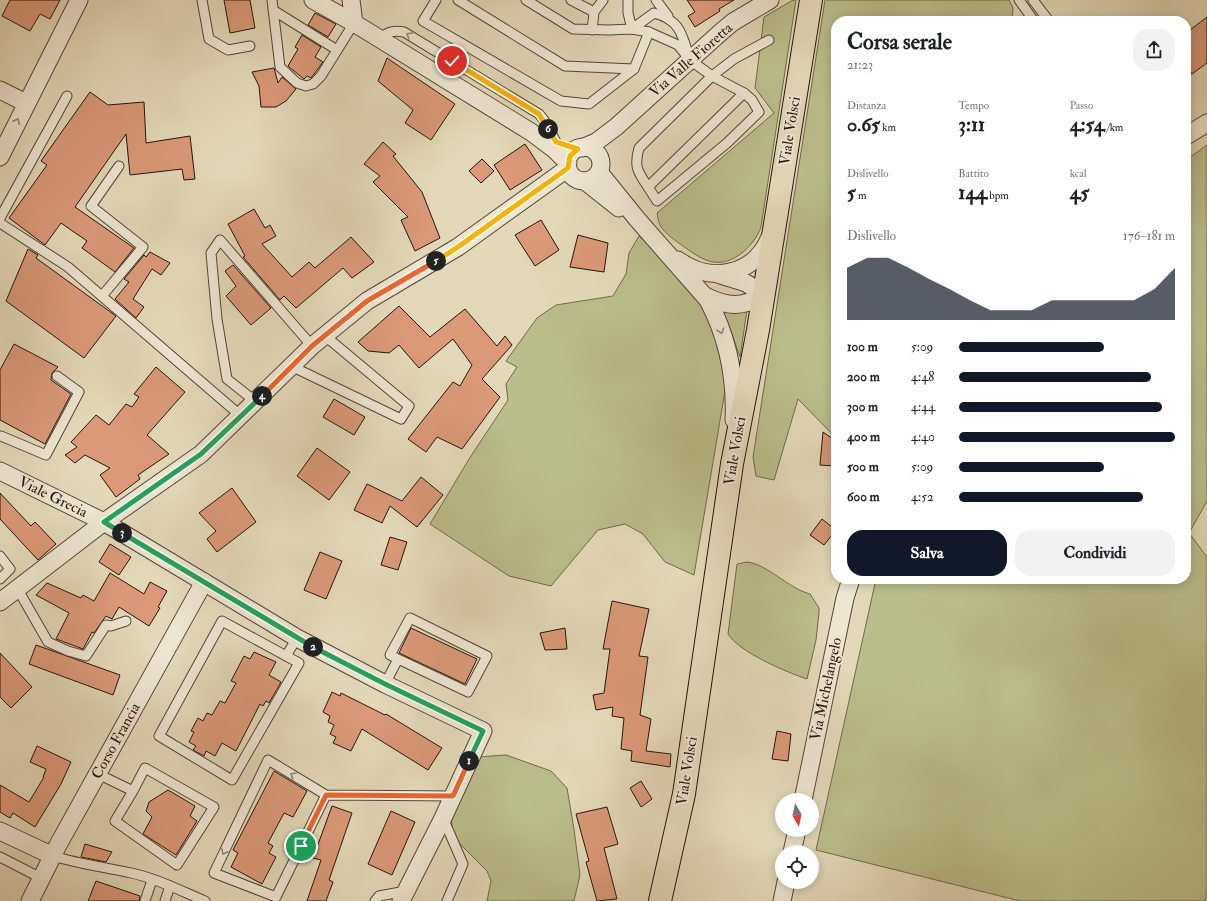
<!DOCTYPE html>
<html lang="it">
<meta charset="utf-8">
<style>
:root{--surface:#fff;--page:#f2f2f2;--text:#202124;--muted:#757577;--accent:#111827}
body{margin:0;font-family:"IM FELL Double Pica",serif;background:var(--page);color:var(--text);height:100vh;display:flex;flex-direction:column;font-size:15px;white-space:nowrap}
*{box-sizing:border-box;margin:0}
p{font-size:13px;color:var(--muted)}
.icon{flex:none;width:22px;height:22px;fill:none;stroke:currentColor;stroke-width:2;stroke-linecap:round;stroke-linejoin:round}
.map{position:relative;flex:1;overflow:hidden}
.details{position:absolute;left:831px;top:16px;width:360px;height:568px;display:flex;flex-direction:column;background:var(--surface);border-radius:16px;box-shadow:0 2px 10px #0003}
.details>*{flex:none}
.needle{width:26px;rotate:171deg}
.tools{position:absolute;left:775px;top:793px;display:grid;gap:8px}
.tools a{display:grid;place-items:center;width:44px;height:44px;border-radius:50%;background:var(--surface);box-shadow:0 2px 10px #0003;font-size:20px}
.pin{position:absolute;display:grid;place-items:center;width:34px;height:34px;color:#fff;margin:-17px;border:2px solid #fff;border-radius:50%;box-shadow:0 1px 4px #0007}
.km{position:absolute;width:20px;height:20px;margin:-10px;border-radius:50%;background:#222;color:#fff;font-size:11px;line-height:20px;text-align:center}
.round{display:grid;place-items:center;flex:none;width:42px;height:42px;border-radius:16px;background:var(--page)}
.head{display:flex;align-items:center;justify-content:space-between;height:68px;padding:0 16px}
h1{font-size:22px;font-weight:800;line-height:30px}
.figures{display:grid;grid-template-columns:repeat(3,1fr);gap:6px;height:68px;padding:4px 16px}
.figures div{display:grid;align-content:center}
.figures b{font-size:20px;font-weight:800}
.figures small{font-size:11px;font-weight:400}
.figures p{font-size:11px}
.chart{height:112px;padding:8px 16px}
.chart p{display:flex;justify-content:space-between}
.chart svg{width:100%;height:72px;margin-top:4px;fill:var(--accent);opacity:.7}
.button{display:flex;gap:8px;margin-top:auto;padding:8px 16px}
.button a{flex:1;height:46px;border-radius:16px;background:var(--accent);color:#fff;font-size:16px;font-weight:800;line-height:46px;text-align:center}
.button a+a{background:var(--page);color:var(--text)}
ul{padding:0 16px;list-style:none;font-size:13px}
li{display:grid;grid-template-columns:64px 48px 1fr;align-items:center;height:30px}
li i{height:10px;border-radius:5px;background:var(--accent)}
.map>svg:first-child{display:block}
.green{fill:#babe8a;stroke:#706a4a}
.building{fill:#db9978;stroke:#25150b}
.lines{fill:none;stroke-linecap:round;stroke-linejoin:round}
.lane-casing{stroke:#544636;stroke-width:11}
.street-casing{stroke:#544636;stroke-width:19}
.primary-casing{stroke:#25150b;stroke-width:24}
.lane{stroke:#ede6d1;stroke-width:9}
.street{stroke:#ede6d1;stroke-width:17}
.primary{stroke:#e3d9b8;stroke-width:22}
.oneway{stroke:#938878}
.split-1-casing{stroke:#fff;stroke-width:8}
.split-2-casing{stroke:#fff;stroke-width:8}
.split-3-casing{stroke:#fff;stroke-width:8}
.split-4-casing{stroke:#fff;stroke-width:8}
.split-5-casing{stroke:#fff;stroke-width:8}
.split-6-casing{stroke:#fff;stroke-width:8}
.split-7-casing{stroke:#fff;stroke-width:8}
.split-1{stroke:#f0652b;stroke-width:5}
.split-2{stroke:#22a559;stroke-width:5}
.split-3{stroke:#22a559;stroke-width:5}
.split-4{stroke:#22a559;stroke-width:5}
.split-5{stroke:#f0652b;stroke-width:5}
.split-6{stroke:#f5b400;stroke-width:5}
.split-7{stroke:#f5b400;stroke-width:5}
.labels{text-anchor:middle;dominant-baseline:central;stroke-width:4;stroke-linejoin:round;paint-order:stroke}
.street-label{font-size:15px;fill:#25150b;stroke:#ede6d1}
</style>
<div class="map">
<svg width="1207" height="901" viewBox="0 0 1207 901">
<rect width="100%" height="100%" fill="#e3d9b8"/>
<filter id="stains"><feTurbulence type="fractalNoise" baseFrequency=".005" numOctaves="4"/><feColorMatrix values="0 0 0 0 .2 0 0 0 0 .09 0 0 0 0 .02 0 0 0 .5 -.17"/></filter>
<radialGradient id="worn" r=".72"><stop offset=".6" stop-color="#630" stop-opacity="0"/><stop offset="1" stop-color="#630" stop-opacity=".3"/></radialGradient>
<g class="green">
<path d="M 793,0 L 796,0 L 761,227 C 754,247 729,270 706,260 C 698,257 690,251 683,246 C 676,241 664,233 660,225 C 658,222 658,217 657,213 L 774,113 L 755,88 L 764,17 Z"/>
<polygon points="825,0 1009,0 1013,8 1012,21 836,21 836,438 798,399 774,480 756,476 753,457"/>
<polygon points="1207,145 1207,501 1189,533 1207,557 1207,894 1205,901 1020,901 816,850 876,579 1186,579 1186,160"/>
<path d="M 639,236 C 674,270 713,308 724,358 C 726,366 725,376 726,385 L 694,575 L 665,562 L 643,534 L 625,524 L 598,530 L 551,586 L 509,576 L 430,524 L 469,459 L 508,400 L 506,384 L 517,367 L 506,361 L 537,318 L 556,305 L 613,296 L 626,274 L 629,253 Z"/>
<polygon points="719,306 747,310 740,357 728,323"/>
<path d="M 747,562 C 767,564 788,588 810,594 L 819,608 L 819,613 L 816,640 L 807,679 C 786,672 739,652 728,634 L 737,564 Z"/>
<polygon points="506,755 551,771 567,788 574,829 580,875 574,901 487,901 491,881 487,871 460,844 453,833 451,816 478,757"/>
</g>
<g class="building">
<polygon points="10,0 60,0 50,19 40,14 30,31 2,16"/>
<polygon points="224,0 250,0 255,28 230,33"/>
<polygon points="687,0 734,0 719,9 720,11 695,27 688,16 695,12"/>
<polygon points="315,13 336,24 328,37 308,25"/>
<polygon points="1207,17 1207,63 1192,74 1186,66 1186,33"/>
<polygon points="302,35 321,47 315,57 323,62 311,78 307,76 304,79 288,66 298,49 295,47"/>
<polygon points="387,58 455,104 431,140 405,123 413,110 378,81"/>
<polygon points="274,68 278,83 282,77 296,89 286,101 276,107 261,107 259,86 252,72"/>
<polygon points="90,92 108,105 144,102 146,143 190,136 195,179 184,180 182,169 130,175 126,134 75,207 134,248 115,272 82,248 87,241 61,223 45,245 9,218 47,165 41,161"/>
<polygon points="383,142 396,154 393,156 422,192 440,238 415,251 401,220 408,217 373,182 380,176 364,164"/>
<polygon points="525,144 542,170 510,190 494,165"/>
<polygon points="482,159 494,171 481,183 469,171"/>
<polygon points="254,209 265,228 270,225 276,236 262,244 292,277 309,262 315,268 351,237 374,262 352,278 343,268 296,308 284,296 280,300 243,257 245,256 228,224"/>
<polygon points="541,220 559,250 535,266 515,235"/>
<polygon points="578,235 608,243 604,272 570,267"/>
<polygon points="28,249 38,255 36,258 116,316 84,358 6,301"/>
<polygon points="150,252 170,263 161,275 152,269 133,299 144,307 136,318 115,299 129,282 124,279 144,255 146,257"/>
<polygon points="233,265 271,308 251,325 226,296 236,286 225,271"/>
<polygon points="399,306 430,337 465,309 497,346 505,336 512,345 482,379 500,397 462,449 437,437 426,452 408,439 453,382 460,386 472,365 453,339 419,368 399,345 389,353 368,351 358,342"/>
<polygon points="14,344 58,367 52,373 51,380 71,394 45,444 0,420 0,370"/>
<polygon points="156,367 185,392 147,435 169,454 138,475 140,479 116,497 100,475 110,468 85,455 75,463 65,455 77,447 71,442 96,415 109,425 126,404 132,407 139,397 134,394"/>
<polygon points="334,399 365,417 354,435 323,417"/>
<polygon points="823,432 836,441 834,466 820,465"/>
<polygon points="317,448 350,472 329,500 297,476"/>
<polygon points="421,477 443,495 417,527 390,506 382,523 354,510 367,484 402,501"/>
<polygon points="232,488 256,522 217,552 207,539 216,531 199,513"/>
<polygon points="0,493 31,526 35,522 56,544 38,560 0,519"/>
<polygon points="822,519 836,530 824,545 810,535"/>
<polygon points="390,537 407,542 398,570 381,565"/>
<polygon points="110,544 131,557 119,575 99,562"/>
<polygon points="320,552 342,561 326,599 304,590"/>
<polygon points="110,573 144,594 150,582 167,591 158,607 160,608 149,626 119,607 112,619 106,616 94,633 92,632 83,649 56,639 69,613 36,595 47,583 81,598 83,595 94,601"/>
<polygon points="612,601 649,609 639,656 648,657 640,715 651,719 646,751 671,754 670,767 631,761 632,751 621,749 624,718 612,716 613,707 596,710 593,695 604,693 610,649 603,649"/>
<polygon points="411,628 477,659 465,684 399,653"/>
<polygon points="565,628 567,649 545,650 540,633"/>
<polygon points="36,645 120,675 113,695 29,664"/>
<polygon points="254,652 276,662 269,675 281,682 269,703 266,701 263,706 260,704 236,751 222,743 215,756 206,751 204,756 193,750 196,746 189,742 194,732 191,731 198,718 203,721 207,713 212,715 220,701 225,703 236,683 231,681 244,656 250,659"/>
<polygon points="0,653 32,687 11,708 0,697"/>
<polygon points="332,692 340,696 341,693 385,715 386,714 442,748 428,770 362,729 351,751 333,743 336,737 330,734 334,725 328,722 330,716 323,712"/>
<polygon points="777,731 791,734 788,761 772,759"/>
<polygon points="37,746 71,762 61,784 35,827 13,813 10,818 0,812 0,785 29,802 44,777 43,777 46,769 30,762"/>
<polygon points="274,771 307,791 293,817 284,813 268,843 273,846 269,853 276,857 262,884 231,867 238,853 233,850"/>
<polygon points="641,781 652,799 641,807 630,788"/>
<polygon points="168,790 195,806 190,816 197,821 176,855 143,834 152,817 146,811 149,802"/>
<polygon points="332,806 352,813 329,880 333,882 326,901 307,901 321,860 313,858"/>
<polygon points="607,807 618,844 604,848 617,899 597,901 586,862 589,861 576,814"/>
<polygon points="391,811 415,822 392,875 368,864"/>
<polygon points="85,844 112,852 106,862 81,857"/>
<polygon points="96,881 140,896 139,901 88,901"/>
</g>
<g class="lines">
<g class="lane-casing">
<g id="lane">
<polyline points="202,0 209,39 228,50 250,46"/>
<polyline points="272,0 280,67 297,83 306,86 313,84 321,76 354,23"/>
<polyline points="436,0 423,21 561,101 589,104 634,69 649,32"/>
<polyline points="458,0 565,66 634,69"/>
<path d="M 526,0 L 573,29 L 609,30 L 632,29 L 649,32 L 678,45 L 690,60 L 712,76 L 639,148 C 634,166 637,171 648,187 L 744,93 L 712,76 L 734,59 L 769,40"/>
<polyline points="571,0 594,12"/>
<path d="M 628,0 L 628,13 L 632,29 L 654,13 C 680,20 682,34 689,57"/>
<polyline points="656,0 668,16"/>
<polyline points="1019,0 1034,21"/>
<polyline points="1033,0 1049,21"/>
<polyline points="273,10 337,50"/>
<polyline points="592,30 594,12 603,0"/>
<path d="M 380,39 C 387,32 393,30 404,32 L 539,114 L 544,120 L 556,142"/>
<polyline points="648,187 657,201 727,143 759,112 752,100 744,93"/>
<polyline points="0,218 67,96"/>
<polyline points="0,223 68,267 241,416"/>
<polyline points="102,296 143,247 91,206 119,166"/>
<polyline points="291,366 401,419 409,406 324,335"/>
<polyline points="256,402 227,379 217,319 211,253 220,240 312,346"/>
<polyline points="1,436 46,455 79,392 57,376"/>
<polyline points="0,556 10,569 0,579"/>
<polyline points="17,588 48,642 68,651 86,656 106,625 111,626 126,621"/>
<polygon points="222,621 299,663 232,780 159,736"/>
<polyline points="286,656 297,638"/>
<polyline points="385,684 398,659 390,655 410,618 487,656 468,692 398,659"/>
<polyline points="98,774 133,791 145,768 214,807 177,865 115,821 133,791"/>
<polyline points="326,795 276,897 214,873 268,760 326,795 453,796"/>
<polyline points="443,818 463,864 447,901"/>
<path d="M 53,856 C 79,864 104,867 131,873 C 156,878 181,891 205,901"/>
<polyline points="0,857 41,878"/>
<polyline points="145,901 152,880"/>
<polyline points="165,901 170,886"/>
<polyline points="375,901 379,896 406,891"/>
</g>
</g>
<g class="street-casing">
<g id="street">
<polyline points="313,0 354,23 531,132 555,150 568,163"/>
<polyline points="351,0 354,23"/>
<polyline points="0,90 26,103"/>
<polyline points="1186,136 1207,123"/>
<circle cx="584" cy="164" r="17"/>
<polyline points="582,148 596,142 616,127 721,32 733,22 770,0"/>
<polyline points="0,157 79,0"/>
<path d="M 599,172 L 637,219 L 708,300 C 728,338 736,377 734,420"/>
<polyline points="585,181 619,208"/>
<path d="M 678,260 C 710,284 754,276 770,237"/>
<path d="M 705,296 C 728,307 742,308 764,295 L 746,283 L 720,275"/>
<polyline points="0,471 104,522 297,638 385,684 483,731 443,818 401,901"/>
<polyline points="0,602 104,522 201,454 312,346 367,301 458,247 568,168"/>
<polyline points="803,800 845,598 851,579"/>
<polyline points="0,831 53,856"/>
<polyline points="792,852 797,830"/>
<polyline points="30,901 58,845 204,582"/>
<polyline points="782,901 786,882"/>
</g>
</g>
<g class="primary-casing">
<polyline id="primary" points="660,901 684,794 732,464 758,330 811,0"/>
</g>
<use href="#lane" class="lane"/>
<use href="#street" class="street"/>
<use href="#primary" class="primary"/>
</g>
<defs><path id="oneway-chevron" d="M-2-3.5L2.5 0L-2 3.5" fill="none" stroke-width="1.6" stroke-linecap="round" stroke-linejoin="round"/></defs>
<g class="oneway">
<use href="#oneway-chevron" transform="translate(409 35) rotate(-149)"/>
<use href="#oneway-chevron" transform="translate(17 121) rotate(-64)"/>
<use href="#oneway-chevron" transform="translate(721 331) rotate(71)"/>
<use href="#oneway-chevron" transform="translate(293 775) rotate(-149)"/>
<use href="#oneway-chevron" transform="translate(224 852) rotate(116)"/>
</g>
<g class="lines">
<g class="split-1-casing">
<polyline id="split-1" points="301,846 326,795 453,796 469,761"/>
</g>
<g class="split-2-casing">
<polyline id="split-2" points="313,647 385,684 483,731 469,761"/>
</g>
<g class="split-3-casing">
<polyline id="split-3" points="122,533 313,647"/>
</g>
<g class="split-4-casing">
<polyline id="split-4" points="122,533 104,522 201,454 262,396"/>
</g>
<g class="split-5-casing">
<polyline id="split-5" points="262,396 312,346 367,301 436,261"/>
</g>
<g class="split-6-casing">
<polyline id="split-6" points="436,261 458,247 568,168 570,156 578,149 556,142 548,129"/>
</g>
<g class="split-7-casing">
<polyline id="split-7" points="452,61 539,114 548,129"/>
</g>
<use href="#split-1" class="split-1"/>
<use href="#split-2" class="split-2"/>
<use href="#split-3" class="split-3"/>
<use href="#split-4" class="split-4"/>
<use href="#split-5" class="split-5"/>
<use href="#split-6" class="split-6"/>
<use href="#split-7" class="split-7"/>
</g>
<g class="labels">
<g class="street-label">
<text transform="translate(691 60) rotate(-41)">Via Valle Fioretta</text>
<text transform="translate(790 131) rotate(-81)">Viale Volsci</text>
<text transform="translate(735 451) rotate(-80)">Viale Volsci</text>
<text transform="translate(53 497) rotate(26)">Viale Grecia</text>
<text transform="translate(826 689) rotate(-78)">Via Michelangelo</text>
<text transform="translate(116 741) rotate(-61)">Corso Francia</text>
<text transform="translate(687 771) rotate(-81)">Viale Volsci</text>
</g>
</g>
<rect width="100%" height="100%" filter="url(#stains)"/>
<rect width="100%" height="100%" fill="url(#worn)"/>
</svg>
<div class="tools">
<a><svg class="needle" viewBox="-14 -14 28 28"><path d="M0-13l5 13h-10z" fill="#e53935"/><path d="M0 13l5-13h-10z" fill="#757577"/></svg></a>
<a><svg class="icon" aria-label="locate" viewBox="0 0 24 24"><circle cx="12" cy="12" r="6"/><path d="M12 2v4M12 18v4M2 12h4M18 12h4"/></svg></a>
</div>
<div class="pin" style="left:301px;top:846px;background:#1e9e55"><svg class="icon" aria-label="arrive" viewBox="0 0 24 24"><path d="M6 21V4h12l-3 4 3 4H6"/></svg></div>
<div class="pin" style="left:452px;top:61px;background:#d93025"><svg class="icon" aria-label="check" viewBox="0 0 24 24"><path d="M5 12l5 5 9-10"/></svg></div>
<b class="km" style="left:469px;top:761px">1</b>
<b class="km" style="left:313px;top:647px">2</b>
<b class="km" style="left:122px;top:533px">3</b>
<b class="km" style="left:262px;top:396px">4</b>
<b class="km" style="left:436px;top:261px">5</b>
<b class="km" style="left:548px;top:129px">6</b>
<section class="details">
<div class="head"><div><h1>Corsa serale</h1><p>21:23</p></div><a class="round"><svg class="icon" aria-label="share" viewBox="0 0 24 24"><path d="M12 15V3M7 8l5-5 5 5M5 13v7h14v-7"/></svg></a></div>
<div class="figures">
<div><p>Distanza</p><b>0.65<small> km</small></b></div>
<div><p>Tempo</p><b>3:11</b></div>
<div><p>Passo</p><b>4:54<small> /km</small></b></div>
</div>
<div class="figures">
<div><p>Dislivello</p><b>5<small> m</small></b></div>
<div><p>Battito</p><b>144<small> bpm</small></b></div>
<div><p>kcal</p><b>45</b></div>
</div>
<div class="chart"><p><span>Dislivello</span>176–181 m</p>
<svg viewBox="0 0 160 44" preserveAspectRatio="none"><path d="M0 44V12L10 6L20 6L30 12L40 19L50 25L60 32L70 38L80 38L90 38L100 32L110 32L120 32L130 32L140 32L150 25L160 12V44z"/></svg>
</div>
<ul>
<li><b>100 m</b>5:09<i style="width:67%"></i></li>
<li><b>200 m</b>4:48<i style="width:89%"></i></li>
<li><b>300 m</b>4:44<i style="width:94%"></i></li>
<li><b>400 m</b>4:40<i style="width:100%"></i></li>
<li><b>500 m</b>5:09<i style="width:67%"></i></li>
<li><b>600 m</b>4:52<i style="width:85%"></i></li>
</ul>
<div class="button"><a>Salva</a><a>Condividi</a></div>
</section>
</div>
